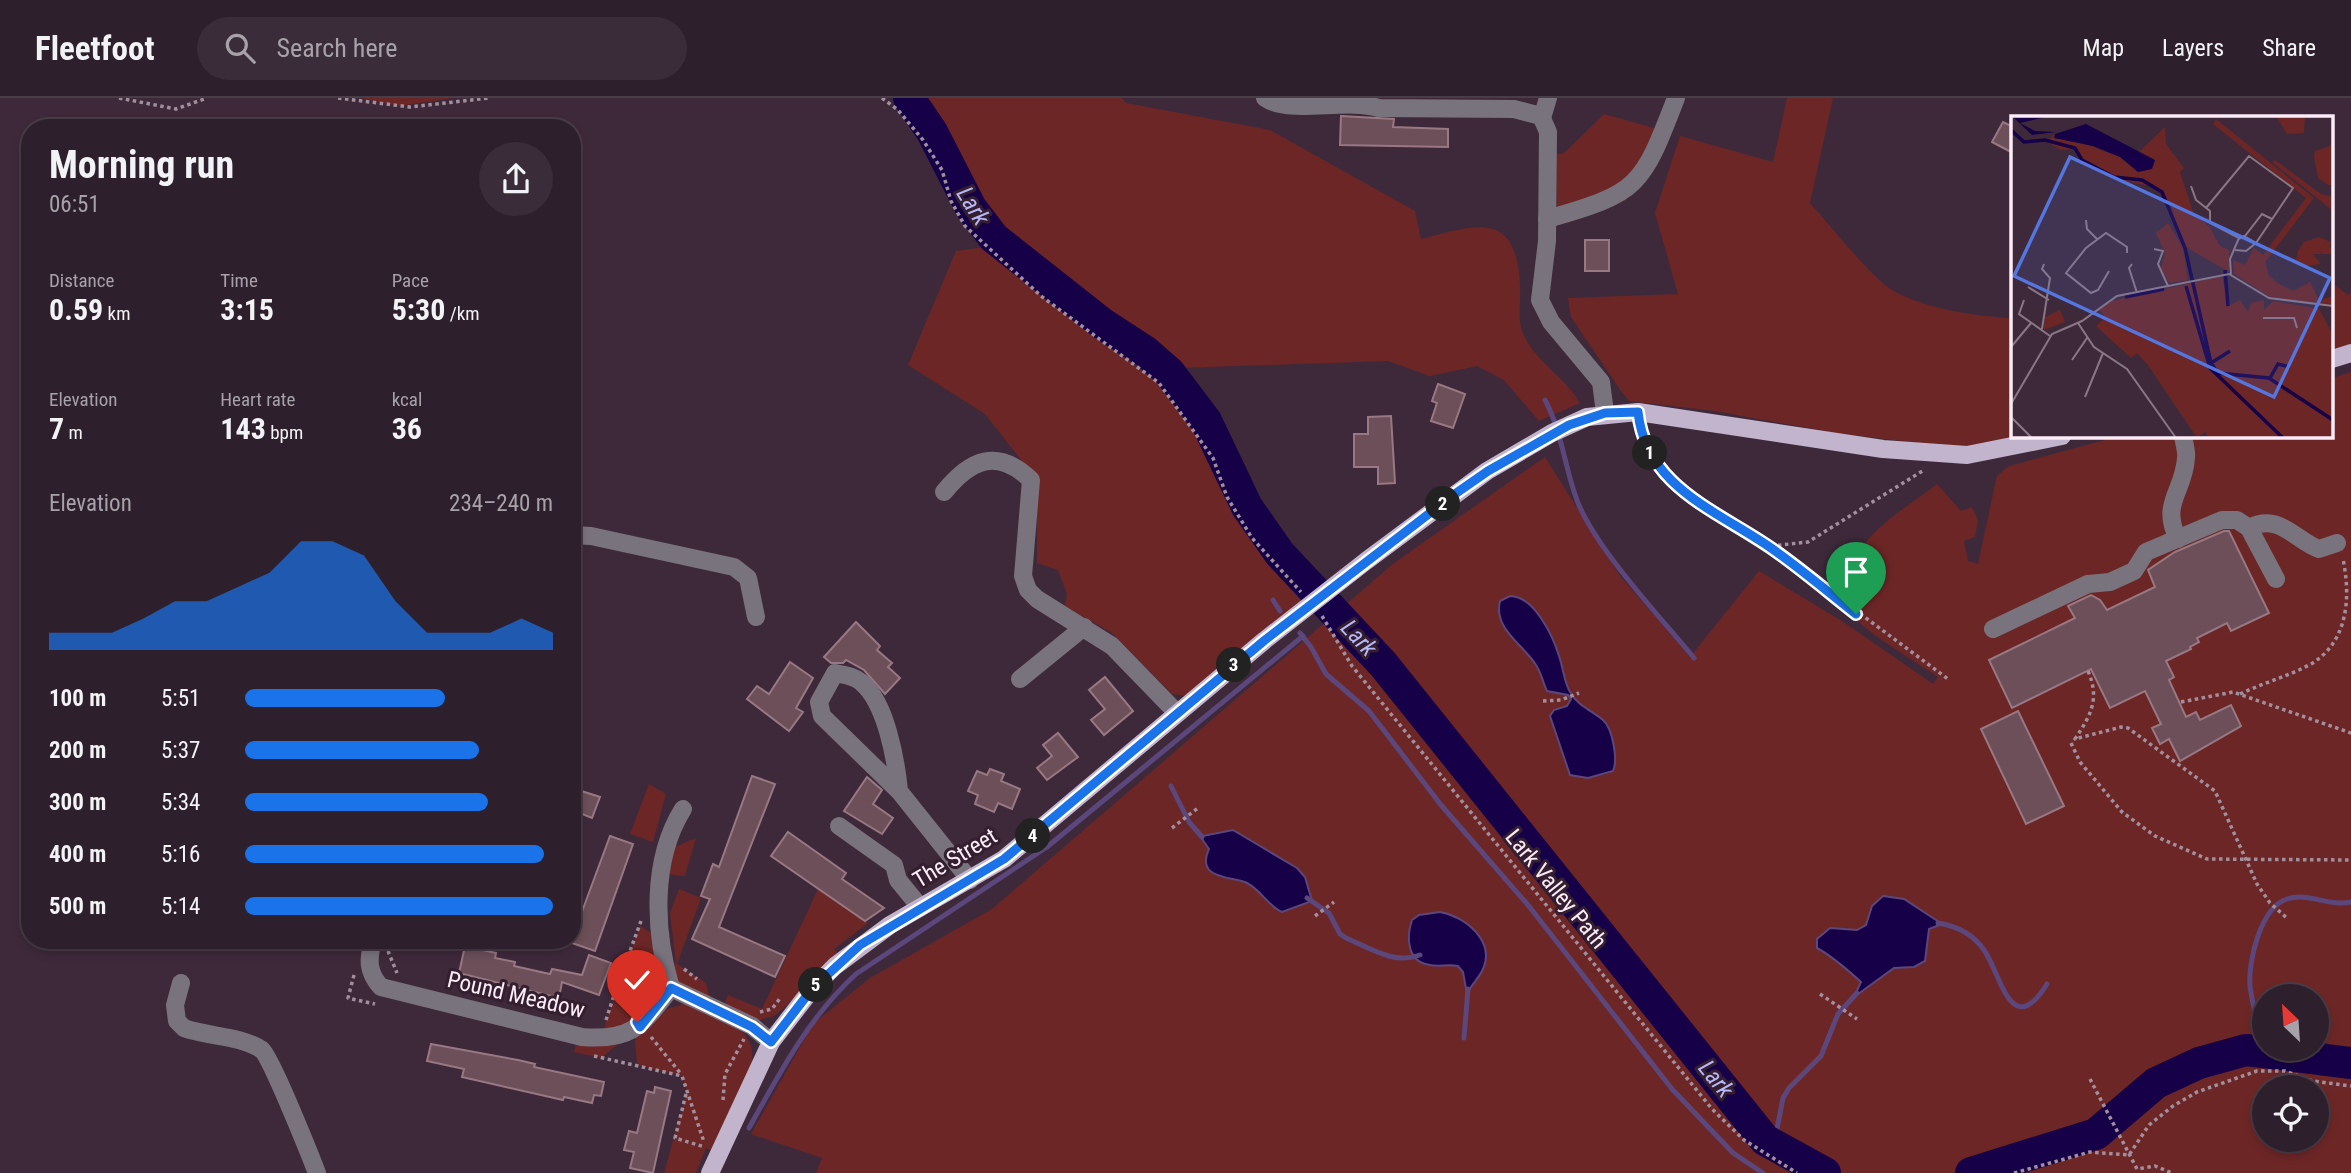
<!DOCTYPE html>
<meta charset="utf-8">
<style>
:root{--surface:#2e1f2c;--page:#3a2c38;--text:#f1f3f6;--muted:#a7a2a9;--line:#493d48;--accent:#1a73e8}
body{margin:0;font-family:"Roboto Condensed",sans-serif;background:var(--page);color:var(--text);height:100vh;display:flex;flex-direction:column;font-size:26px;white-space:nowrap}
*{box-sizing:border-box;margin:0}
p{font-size:23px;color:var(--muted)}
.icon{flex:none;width:38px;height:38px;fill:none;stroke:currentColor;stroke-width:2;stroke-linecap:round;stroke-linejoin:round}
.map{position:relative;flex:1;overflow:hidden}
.panel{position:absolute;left:21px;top:21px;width:560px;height:830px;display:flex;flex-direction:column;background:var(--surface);border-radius:28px;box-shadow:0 4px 10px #0003,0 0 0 2px var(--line)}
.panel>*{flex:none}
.needle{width:46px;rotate:335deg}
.tools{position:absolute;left:2252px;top:886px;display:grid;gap:14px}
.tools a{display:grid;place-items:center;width:77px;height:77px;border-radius:50%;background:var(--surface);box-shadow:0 4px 10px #0003,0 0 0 2px var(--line);font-size:35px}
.pin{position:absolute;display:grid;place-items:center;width:60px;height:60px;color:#fff;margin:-72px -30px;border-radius:50% 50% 50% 0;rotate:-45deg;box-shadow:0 0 7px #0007}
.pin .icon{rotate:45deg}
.km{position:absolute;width:35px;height:35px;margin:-18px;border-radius:50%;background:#222;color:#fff;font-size:19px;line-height:35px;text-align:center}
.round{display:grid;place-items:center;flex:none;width:74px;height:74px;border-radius:37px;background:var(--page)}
.head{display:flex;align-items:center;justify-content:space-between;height:119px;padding:0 28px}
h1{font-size:38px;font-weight:700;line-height:52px}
.figures{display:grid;grid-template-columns:repeat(3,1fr);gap:10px;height:119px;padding:7px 28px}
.figures div{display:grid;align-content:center}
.figures b{font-size:30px;font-weight:700}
.figures small{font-size:19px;font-weight:400}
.figures p{font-size:19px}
.chart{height:196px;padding:14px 28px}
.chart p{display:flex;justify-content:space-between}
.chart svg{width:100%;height:126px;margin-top:7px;fill:var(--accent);opacity:.7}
ul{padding:0 28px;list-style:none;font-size:23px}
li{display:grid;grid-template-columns:112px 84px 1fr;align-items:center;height:52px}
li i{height:18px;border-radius:9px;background:var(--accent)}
header{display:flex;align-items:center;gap:42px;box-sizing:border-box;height:98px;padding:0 35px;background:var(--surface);border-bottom:2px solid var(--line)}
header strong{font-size:33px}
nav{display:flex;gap:38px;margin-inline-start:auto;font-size:24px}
.search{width:490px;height:63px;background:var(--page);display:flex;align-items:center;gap:18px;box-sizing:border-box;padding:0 24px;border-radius:38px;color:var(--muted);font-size:26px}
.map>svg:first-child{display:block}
.green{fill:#6d2626;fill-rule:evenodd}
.water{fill:#160048;stroke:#5b477c;stroke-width:2}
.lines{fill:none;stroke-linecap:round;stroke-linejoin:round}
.stream{stroke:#5b477c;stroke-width:5}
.river{stroke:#160048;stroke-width:32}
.building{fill:#6c4f58;stroke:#987882;stroke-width:2}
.path{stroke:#a18f9d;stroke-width:3.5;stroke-dasharray:3.5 3.5;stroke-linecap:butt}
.minor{stroke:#79737e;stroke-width:18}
.major{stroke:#c1b4cc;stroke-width:18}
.route-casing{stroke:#fff;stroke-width:14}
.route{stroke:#1a73e8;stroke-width:9}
.labels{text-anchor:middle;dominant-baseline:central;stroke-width:6;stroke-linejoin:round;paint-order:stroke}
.street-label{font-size:23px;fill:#fbecf7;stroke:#331f2f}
.water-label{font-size:24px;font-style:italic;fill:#b7b7f8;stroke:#331f2f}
.inset-river{fill:none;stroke:#160048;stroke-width:3.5}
.inset-road{fill:none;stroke:#8a7786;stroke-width:2}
.view{fill:#5476e0;fill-opacity:0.15;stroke:#5476e0;stroke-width:3.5}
.inset-edge{fill:none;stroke:#fbecf7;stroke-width:3.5}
</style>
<header>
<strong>Fleetfoot</strong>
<div class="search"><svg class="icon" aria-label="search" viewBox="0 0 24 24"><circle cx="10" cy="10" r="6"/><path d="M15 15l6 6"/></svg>Search here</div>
<nav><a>Map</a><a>Layers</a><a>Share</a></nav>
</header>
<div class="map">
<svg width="2351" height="1075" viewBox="0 0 2351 1075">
<rect width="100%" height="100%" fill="#3e293a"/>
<g class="green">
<polygon points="361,0 453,0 399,8"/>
<path d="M 918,0 L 1122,0 L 1126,5 L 1270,32 L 1415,113 L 1421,141 C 1474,128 1516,110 1520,186 C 1521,199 1518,217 1521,229 C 1529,260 1565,278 1580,305 L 1539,323 L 1504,282 L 1477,268 L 1430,278 L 1388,263 L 1178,270 L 1104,214 L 1059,185 L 1024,155 L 984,102 L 948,39 Z"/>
<path d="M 1787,0 L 1833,0 L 1810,105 C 1829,126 1870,178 1892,192 C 1922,210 1978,219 2013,220 L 2013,338 L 2017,338 L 1977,348 L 1944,348 L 1835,335 L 1715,313 L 1629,303 L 1621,293 L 1571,219 L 1568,200 L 1678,196 L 1655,115 L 1680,38 L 1773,64 Z"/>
<polygon points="1604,16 1668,34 1654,62 1626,102 1568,125 1557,120 1556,56 1563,56"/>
<polygon points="986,149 1041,198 1159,285 1213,360 1227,399 1252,440 1306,501 1188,598 1172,596 1112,535 1065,508 1067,496 1058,472 1037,465 1037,382 985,316 908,267 956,153"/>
<polygon points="2332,185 2348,197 2351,195 2351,246 2332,252"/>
<path d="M 2351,274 L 2351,1075 L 816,1075 L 822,1060 L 751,1036 L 813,926 L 870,880 L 992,811 L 1394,465 L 1545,359 L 1620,478 L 1690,559 L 1759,473 L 1845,525 L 1933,586 L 1938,579 C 1913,562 1885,546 1862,527 C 1853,518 1848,506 1848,493 C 1847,441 1900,415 1937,386 L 1961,413 L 1972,409 L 1978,422 L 1975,439 L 1964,443 L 1968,463 L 1978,466 L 1997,378 L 2009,368 L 2120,338 L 2332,338 L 2332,280 ZM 2264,898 L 2317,898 L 2317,950 L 2264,950 ZM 2264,989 L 2317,989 L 2317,1041 L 2264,1041 Z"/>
<polygon points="649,686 666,696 653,744 630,736"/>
<polygon points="696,740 685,778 667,776 675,749"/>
<polygon points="679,791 701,800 677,866 706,885 710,901 679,885 670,867 676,865 670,815"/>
<polygon points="818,791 868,825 834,851 843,861 774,918 759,922 724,907 728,897 762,911"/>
<path d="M 640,828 L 656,838 C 657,863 663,909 635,925 C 627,930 613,931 603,933 Z"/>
<path d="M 686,905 C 713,918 761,928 751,967 L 758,971 L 718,1056 L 706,1050 L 696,1075 L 664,1075 L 687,994 L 682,978 L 637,967 L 635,941 L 661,913 Z"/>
<polygon points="578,938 618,946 601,960 574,954"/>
</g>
<g class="water">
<path d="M 1510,498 C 1534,498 1553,538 1559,558 C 1563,569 1564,584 1570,594 C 1578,608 1591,612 1603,622 C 1613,631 1618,662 1613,673 L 1588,680 L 1570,677 L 1550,618 L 1554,612 L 1567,608 L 1571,601 L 1568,597 L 1547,593 C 1543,585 1541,574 1536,567 C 1524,547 1493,531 1500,503 Z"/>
<path d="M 1233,732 L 1297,770 L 1305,779 L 1312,803 L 1282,814 C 1268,808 1261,792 1247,785 C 1232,778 1195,782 1209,751 L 1198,735 L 1203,738 Z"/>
<path d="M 1883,798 L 1904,801 L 1942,826 L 1929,831 L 1925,863 L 1914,869 L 1894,870 L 1854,899 L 1861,884 C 1850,874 1830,857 1817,850 L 1817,841 L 1830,830 L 1857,832 L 1866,827 L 1872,808 Z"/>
<path d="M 1440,814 C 1465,818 1497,844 1482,873 C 1478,881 1471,887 1467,896 L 1463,874 L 1458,868 C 1448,866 1439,869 1430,867 C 1407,864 1406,840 1412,822 L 1419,817 Z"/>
</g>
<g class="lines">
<g class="stream">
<path d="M 1545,302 C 1562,333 1565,372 1578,405 C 1598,453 1660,519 1694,560"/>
<polyline points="1273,502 1280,513"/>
<polyline points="1300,535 1311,549 1326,576 1369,613 1441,707 1528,807 1672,991 1733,1055 1763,1075"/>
<polyline points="1171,688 1189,724 1202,739"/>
<path d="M 1307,800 L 1329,815 L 1340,836 L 1346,840 C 1370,850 1394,867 1420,857"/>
<path d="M 1938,825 C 1957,828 1973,836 1984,852 C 2001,876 2011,944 2047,886"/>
<polyline points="1464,940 1468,891"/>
<path d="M 2251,952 C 2263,935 2252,907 2250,888 C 2248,864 2260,810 2287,801 C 2308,794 2330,809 2351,804"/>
<path d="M 749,1030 C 780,974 809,919 856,876 L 1047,749 L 1303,538"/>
<polyline points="1766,1040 1776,1036 1783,1000 1789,990 1821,958 1838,916 1857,895"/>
</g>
<g class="river">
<polyline points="909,0 932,34 971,110 994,140 1103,226 1146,254 1169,274 1206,323 1247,409 1280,456 1383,566 1765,1042 1825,1075"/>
<polyline points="1971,1075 2096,1036 2156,985 2199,965 2246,952 2351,965"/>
</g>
</g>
<g class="building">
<polygon points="1341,18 1394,21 1393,29 1448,31 1448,49 1340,47"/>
<polygon points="2003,24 2013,29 2013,55 1992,44"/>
<rect x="1585" y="142" width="24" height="31"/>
<polygon points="1438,286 1465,296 1453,330 1431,323 1437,305 1432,303"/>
<polygon points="1391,318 1395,385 1378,386 1378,369 1354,369 1354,336 1368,336 1368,319"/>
<polygon points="2224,433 2229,433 2269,515 2231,533 2227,525 2197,540 2199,544 2190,549 2191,551 2166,563 2174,579 2169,582 2186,619 2196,614 2200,622 2231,607 2241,628 2180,663 2169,641 2160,646 2152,630 2161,626 2145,593 2110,610 2091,571 2012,610 1989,562 2075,520 2068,508 2091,497 2100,502 2107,512 2155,489 2148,472 2175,454"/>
<polygon points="856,524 880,548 877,552 892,565 888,569 900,580 885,596 864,572 846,562 843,565 831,565 824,559"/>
<polygon points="790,564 813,580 796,610 803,614 789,633 747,601 757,588 769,596"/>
<polygon points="1105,579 1133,613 1104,637 1091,622 1105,611 1089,592"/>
<polygon points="2018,613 2064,708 2026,726 1981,631"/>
<polygon points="1058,635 1078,659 1047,682 1037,670 1052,658 1043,647"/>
<polygon points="990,671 1004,676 1001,683 1020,691 1012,711 998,705 994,714 975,706 978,697 968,693 977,673 987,677"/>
<polygon points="752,678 775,686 719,829 785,858 775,879 692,841 710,801 701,798 713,766 719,769"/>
<polygon points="867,679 882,692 873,706 893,720 882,736 844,713"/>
<polygon points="572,690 600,699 592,720 572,712"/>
<polygon points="788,734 846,775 842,781 884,810 865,823 771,758"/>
<polygon points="610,738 633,746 595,853 572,845 572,816 580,819"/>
<polygon points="465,848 496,855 495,860 515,864 514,868 550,876 552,871 582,877 589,857 611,865 599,897 562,884 559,900 459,875"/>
<polygon points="431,946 518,962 535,966 534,969 604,984 601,998 594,997 592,1005 564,999 563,1002 462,979 464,971 427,963"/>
<polygon points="655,989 671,993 653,1075 630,1070 634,1054 624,1052 629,1033 637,1035 647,993 654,995"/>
</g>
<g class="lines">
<g class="path">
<polyline points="119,0 176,11 207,0"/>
<polyline points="338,0 410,9 489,0"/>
<polyline points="882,0 898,12 923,42 942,72 951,103 965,128 1041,198 1159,285 1213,360 1227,399 1252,440 1301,494"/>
<polyline points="1639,330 1655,366 1692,401 1769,448 1948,581"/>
<polyline points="1771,448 1808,444 1924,372"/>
<polyline points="1322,518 1352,568 1712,1011 1744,1042 1797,1075"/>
<path d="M 2088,573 C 2100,601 2091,617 2075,641 L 2121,629 L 2128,630 L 2215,693 L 2257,786 L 2270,805 L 2288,821"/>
<path d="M 2240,596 C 2263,585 2289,578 2311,566 C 2348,544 2351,500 2343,461"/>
<polyline points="1543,603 1561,602 1579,595"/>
<polyline points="2181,604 2233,594 2351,635"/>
<polyline points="2071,645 2080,664 2122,714 2155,738 2207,761 2351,762"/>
<polyline points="1172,730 1198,710"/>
<polyline points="1315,818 1334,804"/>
<polyline points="388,853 397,875"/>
<polyline points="684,871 697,881"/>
<polyline points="354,877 348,900 375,906"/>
<polyline points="1820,896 1857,921"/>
<polyline points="760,914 772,911 781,899"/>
<polyline points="630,915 615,894 641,823"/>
<polyline points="606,922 615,894"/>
<polyline points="651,939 681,976"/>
<polyline points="594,958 682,978 704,1044"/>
<polyline points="2090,981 2137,1071 2155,1068 2172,1075"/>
<polyline points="686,996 675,1040 705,1049"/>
<polyline points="723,1002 725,976 744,941"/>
<polyline points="2014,1075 2090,1054 2129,1057 2149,1027 2173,1008 2197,994 2257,973 2285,973 2313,983 2351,988"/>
</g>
<g class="minor">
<path d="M 1265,0 C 1289,17 1345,0 1379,10 L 1514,11 L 1541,18 L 1548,34 L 1547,143 L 1540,202 L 1551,224 L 1601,284 L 1605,315"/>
<polyline points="1542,20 1548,0"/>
<path d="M 1547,121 C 1640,95 1642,88 1676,0"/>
<path d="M 944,394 C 970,362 997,349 1031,382 L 1023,478 L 1028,492 L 1037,501 L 1112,548 L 1177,615"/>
<path d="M 2249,430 C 2279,414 2296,443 2319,451 L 2337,445"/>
<polyline points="572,437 591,438 734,469 748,480 756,519"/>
<path d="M 2178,441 C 2160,405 2184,394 2186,360 C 2187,353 2184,345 2183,338"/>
<polyline points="1993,531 2088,486 2110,484 2134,473 2146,454 2222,422 2237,422 2249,430 2276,481"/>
<polyline points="1020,581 1084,529"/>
<path d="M 899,693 C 896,662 886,604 861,584 C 854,578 844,577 835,575 L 819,604 L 822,618 L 899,693 L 970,782"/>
<polyline points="839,728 894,767 898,782 920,809"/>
<path d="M 373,842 C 368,861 367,874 381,889 L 582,939 C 633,943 641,928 671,890 C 654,834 651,762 683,711"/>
<path d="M 181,885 L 175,907 L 177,923 L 184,930 C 208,939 240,937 262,952 C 270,957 310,1057 317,1075"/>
<polyline points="671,890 752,928 771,944"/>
</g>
<g class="major">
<polyline points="2332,261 2351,255"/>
<polyline points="710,1075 771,944 812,891 835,868 890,827 1004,761 1265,542 1366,463 1487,373 1552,335 1587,319 1638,314 1883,351 1967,357 2062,338"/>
</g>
</g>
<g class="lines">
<g class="route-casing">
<path id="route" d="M 637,924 L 640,929 L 671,890 L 752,929 L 771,944 L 812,891 L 860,847 L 1004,761 L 1265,542 L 1452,398 L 1488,373 L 1569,327 L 1605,315 L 1638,314 C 1646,389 1716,412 1771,450 C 1800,470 1828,494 1856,516"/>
</g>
<use href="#route" class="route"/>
</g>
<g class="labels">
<g class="street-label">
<text transform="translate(955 760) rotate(-31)">The Street</text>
<text transform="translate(1556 791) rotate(51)">Lark Valley Path</text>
<text transform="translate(516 897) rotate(13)">Pound Meadow</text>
</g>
<g class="water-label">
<text transform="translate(973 108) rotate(58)">Lark</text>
<text transform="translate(1359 540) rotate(47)">Lark</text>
<text transform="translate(1716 981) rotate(51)">Lark</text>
</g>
</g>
<g transform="translate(2011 18)">
<rect width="322" height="322" fill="#3e293a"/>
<path d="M 265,0 L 294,0 L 293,17 L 276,18 ZM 205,3 L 303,82 L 254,146 L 258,160 L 268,168 L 282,175 L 299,166 L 308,184 L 322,180 L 322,189 L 259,181 L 223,158 L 222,144 L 234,149 L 243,132 L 252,139 L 295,82 L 202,8 ZM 154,11 L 155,28 L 173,52 L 169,56 L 183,99 L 198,110 L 209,130 L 218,134 L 218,156 L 175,131 L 165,113 L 160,87 L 144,71 L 104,63 L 72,47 L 63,33 L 50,34 L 36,26 L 44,18 L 45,23 L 61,23 L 109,41 L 130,56 L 144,46 L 128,36 ZM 322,29 L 322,69 L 317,69 L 307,62 L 303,41 L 304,35 ZM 264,44 L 310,78 L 322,81 L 322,95 L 261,46 ZM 157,107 L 172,132 L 177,164 L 158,167 L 150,152 L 154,137 L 145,117 ZM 308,121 L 320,126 L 318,133 L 322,128 L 322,138 L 311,138 L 310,134 L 310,138 L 302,138 L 310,148 L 293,150 L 285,144 L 287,135 L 293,126 ZM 211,160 L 217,190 L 229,184 L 237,196 L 240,187 L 253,184 L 253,194 L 262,185 L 308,193 L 322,219 L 322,322 L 198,322 L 194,316 L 186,322 L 137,249 L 126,237 L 120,242 L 85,210 L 95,201 L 88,194 L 101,185 ZM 49,194 L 54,206 L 33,214 L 34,201 Z" fill="#6d2626"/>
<path d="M 1,0 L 39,0 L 9,7 L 24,15 L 45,16 L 21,19 ZM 75,8 L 144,44 L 141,53 L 127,56 L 109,41 L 82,30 L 43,22 L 44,18 Z" fill="#160048"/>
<path class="inset-river" d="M 0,14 L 13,26 L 34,24 L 64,32 L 71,44 L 103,61 L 131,64 L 151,76 L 174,132 L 200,247 L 207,257 L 258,262 L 322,304M 214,154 L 217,190M 175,170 L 199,252 L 272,322M 114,181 L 153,173M 200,247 L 219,235M 259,262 L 267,248 L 279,251"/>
<path class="inset-road" d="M 180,70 L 185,84 L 199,95 L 199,107 L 228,122 L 219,143 L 220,159M 195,92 L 238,40 L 282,72 L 245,127 L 233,120 L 228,123M 75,104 L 76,113 L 87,124M 234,120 L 251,98 L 261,103M 143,133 L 152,135 L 147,148 L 157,170M 224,134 L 235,135 L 245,127M 121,148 L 118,152 L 126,177M 98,155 L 87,174 L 80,177 L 55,157 L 75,132 L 95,117 L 116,131 L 116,137M 17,171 L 38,184M 13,184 L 8,198 L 39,220M 252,202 L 283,202 L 286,212M 67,207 L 83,231 L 116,253 L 165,322M 31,213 L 39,162 L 31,153 L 33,148M 0,231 L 20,207M 61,244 L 76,222M 74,281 L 92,237M 0,288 L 41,218 L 71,205 L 106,180 L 218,158 L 258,182 L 322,190M 0,301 L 21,322"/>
<path class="view" d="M 59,41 L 319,162 L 263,281 L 3,160 Z"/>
<rect width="322" height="322" class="inset-edge"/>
</g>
</svg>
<div class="tools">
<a><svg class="needle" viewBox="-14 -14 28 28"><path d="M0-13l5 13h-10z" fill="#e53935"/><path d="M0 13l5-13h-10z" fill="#a7a2a9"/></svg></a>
<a><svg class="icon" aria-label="locate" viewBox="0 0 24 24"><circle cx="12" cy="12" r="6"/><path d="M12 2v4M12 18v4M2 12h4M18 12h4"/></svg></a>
</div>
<div class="pin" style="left:1856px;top:516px;background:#1e9e55"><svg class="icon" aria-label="arrive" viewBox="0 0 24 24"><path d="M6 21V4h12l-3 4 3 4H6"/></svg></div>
<div class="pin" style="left:637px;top:924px;background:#d93025"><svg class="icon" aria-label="check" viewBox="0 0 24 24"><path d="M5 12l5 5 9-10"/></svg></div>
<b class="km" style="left:1650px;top:355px">1</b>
<b class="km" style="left:1443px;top:406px">2</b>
<b class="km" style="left:1234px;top:567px">3</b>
<b class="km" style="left:1033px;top:738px">4</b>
<b class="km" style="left:816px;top:887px">5</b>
<section class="panel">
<div class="head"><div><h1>Morning run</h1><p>06:51</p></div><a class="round"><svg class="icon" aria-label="share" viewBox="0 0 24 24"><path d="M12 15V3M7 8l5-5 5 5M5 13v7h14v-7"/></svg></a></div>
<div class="figures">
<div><p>Distance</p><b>0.59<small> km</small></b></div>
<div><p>Time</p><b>3:15</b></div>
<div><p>Pace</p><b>5:30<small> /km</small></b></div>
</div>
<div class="figures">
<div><p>Elevation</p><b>7<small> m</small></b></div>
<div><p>Heart rate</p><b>143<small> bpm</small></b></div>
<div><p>kcal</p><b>36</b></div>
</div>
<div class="chart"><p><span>Elevation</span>234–240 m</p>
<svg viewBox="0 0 160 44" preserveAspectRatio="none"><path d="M0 44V38L10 38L20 38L30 33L40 27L50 27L60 22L70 17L80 6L90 6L100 11L110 27L120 38L130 38L140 38L150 33L160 38V44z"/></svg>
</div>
<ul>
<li><b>100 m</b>5:51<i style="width:65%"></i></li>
<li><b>200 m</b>5:37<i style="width:76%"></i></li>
<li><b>300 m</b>5:34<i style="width:79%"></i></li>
<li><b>400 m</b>5:16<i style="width:97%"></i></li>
<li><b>500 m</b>5:14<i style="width:100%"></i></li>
</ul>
</section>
</div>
